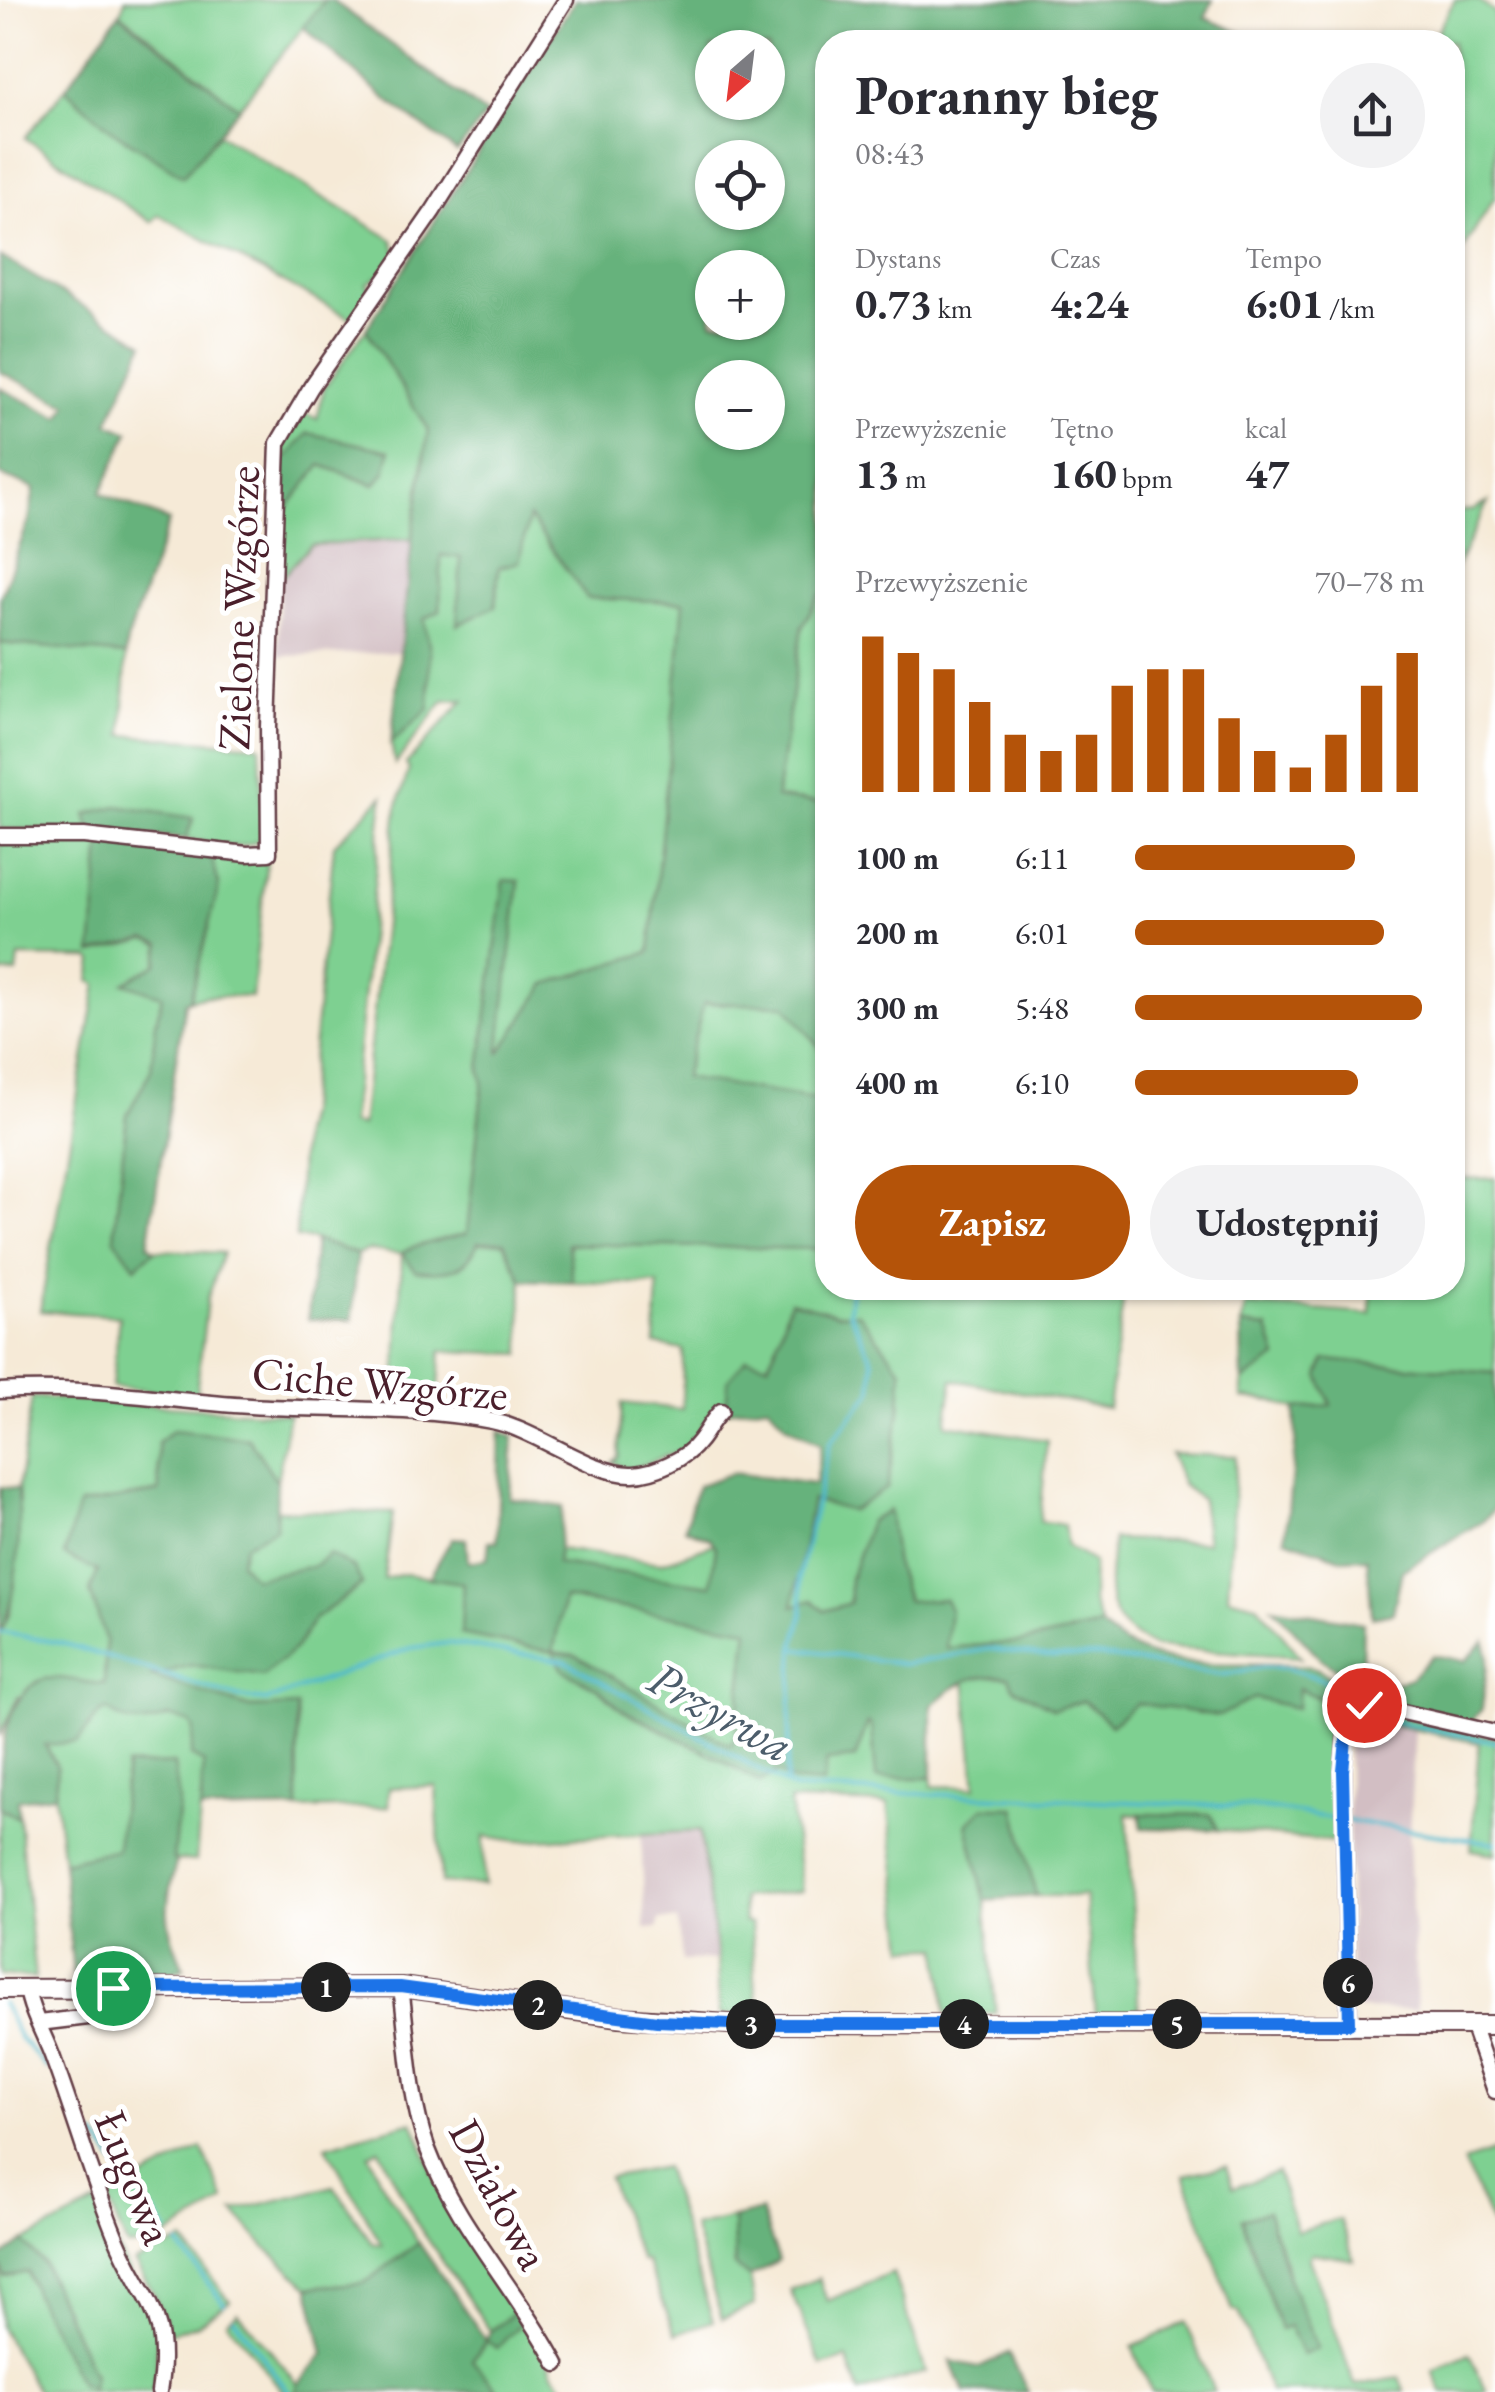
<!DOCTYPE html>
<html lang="pl">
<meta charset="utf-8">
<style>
:root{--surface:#fff;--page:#f2f2f3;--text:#2b2b33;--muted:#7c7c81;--accent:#b45309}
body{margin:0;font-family:"EB Garamond",serif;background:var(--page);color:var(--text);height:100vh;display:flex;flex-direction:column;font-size:38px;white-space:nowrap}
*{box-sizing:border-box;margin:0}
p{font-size:32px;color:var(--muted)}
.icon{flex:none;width:55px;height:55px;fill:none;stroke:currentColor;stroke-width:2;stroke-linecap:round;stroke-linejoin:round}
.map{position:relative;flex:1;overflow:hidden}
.details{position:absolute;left:815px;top:30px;width:650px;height:1270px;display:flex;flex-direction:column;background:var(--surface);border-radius:40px;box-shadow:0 2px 8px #0004}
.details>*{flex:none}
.needle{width:65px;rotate:208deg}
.tools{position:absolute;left:695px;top:30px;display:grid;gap:20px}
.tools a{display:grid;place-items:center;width:90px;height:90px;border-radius:50%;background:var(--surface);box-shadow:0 2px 8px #0004;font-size:50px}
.pin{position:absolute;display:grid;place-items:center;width:85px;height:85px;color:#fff;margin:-42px;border:5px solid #fff;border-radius:50%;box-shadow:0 2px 10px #0007}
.km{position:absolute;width:50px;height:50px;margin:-25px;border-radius:50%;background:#222;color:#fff;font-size:28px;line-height:50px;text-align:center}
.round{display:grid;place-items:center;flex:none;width:105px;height:105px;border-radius:52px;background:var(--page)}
.head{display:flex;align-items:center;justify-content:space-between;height:170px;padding:0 40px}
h1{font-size:55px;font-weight:700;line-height:75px}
.stats{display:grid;grid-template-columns:repeat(3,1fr);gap:15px;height:170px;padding:10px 40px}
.stats div{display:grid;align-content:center}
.stats b{font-size:42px;font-weight:700}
.stats small{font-size:28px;font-weight:400}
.stats p{font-size:28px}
.chart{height:280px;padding:20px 40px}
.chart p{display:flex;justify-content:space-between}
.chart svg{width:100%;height:180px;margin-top:10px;stroke:var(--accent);stroke-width:6}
.primary-button{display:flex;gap:20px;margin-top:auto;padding:20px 40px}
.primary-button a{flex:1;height:115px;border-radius:60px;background:var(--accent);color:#fff;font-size:40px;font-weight:700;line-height:115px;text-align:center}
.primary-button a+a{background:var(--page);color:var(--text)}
ul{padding:0 40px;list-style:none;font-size:32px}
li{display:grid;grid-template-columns:160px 120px 1fr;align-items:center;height:75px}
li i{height:25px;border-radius:12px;background:var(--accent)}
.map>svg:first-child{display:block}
.industrial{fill:#d2bec3}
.green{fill:#7ed091;stroke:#64785e;stroke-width:2.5;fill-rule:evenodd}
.forest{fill:#66b27b;stroke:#586853;stroke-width:2.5;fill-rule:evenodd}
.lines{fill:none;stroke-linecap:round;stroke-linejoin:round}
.stream{stroke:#50bacc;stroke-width:4}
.minor-casing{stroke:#643d45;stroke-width:19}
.tertiary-casing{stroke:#643d45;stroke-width:22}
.minor{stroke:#fff;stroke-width:14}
.tertiary{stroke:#fff;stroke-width:18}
.route-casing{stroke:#fff;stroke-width:20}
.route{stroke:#1a73e8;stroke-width:12}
.labels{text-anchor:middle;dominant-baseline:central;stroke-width:10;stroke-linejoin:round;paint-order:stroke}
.street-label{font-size:45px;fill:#4a1f2b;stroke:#fff}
.water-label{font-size:48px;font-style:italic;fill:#4c5d6b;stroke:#fff}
</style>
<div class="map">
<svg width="1495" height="2392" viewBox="0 0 1495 2392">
<rect width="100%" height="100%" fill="#fff"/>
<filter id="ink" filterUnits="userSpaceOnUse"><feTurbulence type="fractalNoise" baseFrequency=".01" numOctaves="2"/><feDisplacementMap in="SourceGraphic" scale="20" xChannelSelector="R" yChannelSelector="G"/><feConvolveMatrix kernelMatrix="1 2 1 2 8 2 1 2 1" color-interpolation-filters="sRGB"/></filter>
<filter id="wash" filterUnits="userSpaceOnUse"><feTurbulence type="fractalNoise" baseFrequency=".0048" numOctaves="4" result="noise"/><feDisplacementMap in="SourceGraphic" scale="40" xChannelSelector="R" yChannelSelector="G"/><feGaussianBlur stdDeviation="2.25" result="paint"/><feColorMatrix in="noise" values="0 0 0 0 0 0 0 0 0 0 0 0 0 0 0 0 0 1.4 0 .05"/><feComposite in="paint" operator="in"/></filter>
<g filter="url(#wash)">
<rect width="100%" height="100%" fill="#f6ead7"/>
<g class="industrial">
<polygon points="412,539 400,652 278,656 280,579 311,545"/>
<polygon points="1359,1718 1415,1730 1409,1838 1417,2010 1356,2009 1350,1961 1348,1738"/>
<polygon points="701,1831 717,1960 682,1961 677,1920 659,1920 658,1928 645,1929 641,1833"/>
</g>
<g class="green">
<polygon points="125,0 325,0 239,108 120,13"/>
<polygon points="1455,0 1479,0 1495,12 1495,197 1453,267 1452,42 1431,42"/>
<polygon points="65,89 113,131 183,175 219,134 393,240 397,253 386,271 367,284 371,291 352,319 159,215 151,222 25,138"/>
<polygon points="366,329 428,430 412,539 311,545 280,579 279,518 321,465 374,485 385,472 389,451 283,461 283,447 305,413 317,419 324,388"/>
<polygon points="1488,502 1453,574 1452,512 1474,510"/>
<polygon points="528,516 587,598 685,602 650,952 546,984 498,1057 519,882 504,881 480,1070 483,1081 467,1234 413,1247 504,1242 522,1280 521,1354 441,1351 438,1408 395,1405 402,1254 369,1250 357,1254 315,1240 296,1238 301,1134 307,1109 334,845 383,796 351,1124 361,1126 397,808 409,769 406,764 464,700 444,701 395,764 391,743 429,708 430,650 424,619 440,611 440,555 461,557 458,625 495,607 499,567"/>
<polygon points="827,588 827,804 776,798 802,627 817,599"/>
<path d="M 0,643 L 126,655 L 123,735 L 260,745 L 263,838 C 241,854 211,843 186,839 L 193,819 L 91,832 L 0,829 Z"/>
<polygon points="0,842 101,843 93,953 146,939 161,943 157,964 126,983 162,996 156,1023 151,1070 127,1115 114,1238 135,1267 155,1250 223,1253 207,1300 196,1396 112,1387 119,1316 40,1311 97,984 90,981 93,960 89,958 19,957 17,973 0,973"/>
<polygon points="211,856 267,859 252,997 206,996 190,1000 218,885"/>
<polygon points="703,1003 785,1005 824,1053 827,1101 684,1079"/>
<polygon points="1495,1178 1495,1373 1325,1360 1331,1405 1295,1409 1273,1401 1242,1398 1242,1381 1277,1358 1268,1328 1241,1325 1246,1305 1371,1314 1371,1288 1452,1288 1453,1179"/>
<polygon points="567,1244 819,1249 819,1259 827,1260 828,1288 1125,1288 1108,1408 953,1380 946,1424 1047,1440 1040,1521 1064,1525 1067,1546 1093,1562 1092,1601 1101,1626 1023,1642 945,1648 944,1599 908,1602 896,1566 888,1511 850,1579 850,1603 824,1611 792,1607 812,1499 887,1488 900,1410 902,1370 858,1313 838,1314 790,1301 775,1349 767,1364 728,1380 727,1401 709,1416 687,1448 628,1471 613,1462 619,1457 622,1403 682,1409 683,1350 655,1344 658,1285 573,1282"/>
<polygon points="32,1397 289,1414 277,1481 248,1438 173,1431 158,1442 159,1492 98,1571 90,1591 106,1641 104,1684 18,1697 0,1736 0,1635 10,1612 19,1515 18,1489"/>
<path d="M 1170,1454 L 1236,1456 L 1228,1597 L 1257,1604 L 1301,1657 L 1155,1647 C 1100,1624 1107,1590 1113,1539 L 1207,1542 L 1201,1499 L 1183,1486 Z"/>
<polygon points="276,1510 393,1513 384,1579 404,1574 463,1582 462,1634 471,1636 553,1652 564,1598 748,1629 736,1736 730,1746 575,1656 555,1652 563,1670 598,1689 623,1711 720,1759 760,1783 776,1772 794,1782 827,1760 855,1758 868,1721 872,1727 877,1778 932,1778 932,1786 976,1787 965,1679 984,1674 1009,1677 1084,1700 1137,1703 1219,1716 1254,1698 1296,1708 1297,1688 1344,1710 1338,1758 1339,1842 1218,1830 1211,1815 1127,1814 1139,2015 1096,2015 1085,1896 1036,1896 1015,1807 967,1824 985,1900 996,2013 946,2014 939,1947 905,1948 888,1804 790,1801 802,1891 742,1898 744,1922 751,1924 757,2006 753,2015 719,2015 717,1957 700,1831 517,1841 484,1836 484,1885 441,1883 436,1786 389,1788 388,1807 298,1809 297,1707 250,1708 150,1676 192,1665 263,1675 296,1648 313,1620 362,1585 314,1566 255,1579 239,1562 245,1545 275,1528"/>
<polygon points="714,1544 716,1547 711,1586 557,1564 558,1549 661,1563"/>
<polygon points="1366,1709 1495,1737 1495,1854 1471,1850 1479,1743 1360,1718 1355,1721 1353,1717"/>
<path d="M 107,1710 C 127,1725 147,1726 169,1716 L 190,1722 L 194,1729 L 191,1756 L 204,1763 L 196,1861 L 173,1860 L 179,1801 L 173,1764 L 126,1766 L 117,1850 L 63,1862 L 55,1795 L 57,1766 L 45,1744 L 77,1742 L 100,1713 Z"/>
<polygon points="0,1809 19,1818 35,1978 0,1975"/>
<polygon points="413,2121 440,2190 474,2250 517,2311 490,2331 416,2222 379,2149 369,2154 379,2178 419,2243 364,2283 309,2287 266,2248 234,2211 334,2186 372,2243 382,2245 326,2146"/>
<path d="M 202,2148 L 225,2201 C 197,2217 160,2248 127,2247 L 107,2198 Z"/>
<polygon points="1495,2151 1495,2232 1464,2162"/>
<path d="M 1226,2166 L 1233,2188 L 1277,2172 L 1297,2231 L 1340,2219 L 1354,2260 L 1312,2253 L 1309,2258 L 1355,2385 L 1399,2378 L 1405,2392 L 1270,2392 L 1239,2312 L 1233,2311 L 1184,2175 ZM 1267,2211 L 1285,2262 L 1302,2355 L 1242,2219 Z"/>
<polygon points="664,2167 713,2321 676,2334 646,2261 641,2261 608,2178"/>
<path d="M 97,2203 L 157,2332 L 157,2367 L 152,2392 L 38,2392 L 0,2327 L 0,2268 L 4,2277 L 27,2272 C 41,2313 68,2343 94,2375 L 43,2263 L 23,2242 Z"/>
<polygon points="733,2218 735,2266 750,2277 755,2305 722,2319 693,2227"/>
<polygon points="183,2241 230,2301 198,2324 169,2333 155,2296 134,2262"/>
<polygon points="893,2273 926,2372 859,2392 847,2358 822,2366 790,2290 819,2278 827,2301"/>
<polygon points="238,2312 298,2384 296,2392 283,2392 227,2321"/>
<polygon points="522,2322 542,2345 553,2372 570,2392 499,2392 472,2360 487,2341 497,2347"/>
<polygon points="1186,2322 1214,2392 1152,2392 1132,2347"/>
<polygon points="1469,2354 1487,2392 1442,2392 1433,2371"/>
</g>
<g class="forest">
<polygon points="325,0 332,0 486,114 457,152 387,100 303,27"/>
<path d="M 575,0 L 718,0 L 722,3 L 724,0 L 1213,0 L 1205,18 L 1259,40 L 1257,42 L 1140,42 L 1132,38 L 1129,42 L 828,42 L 827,588 L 817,599 L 802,627 L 776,798 L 827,804 L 827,1067 L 824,1053 L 785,1005 L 704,1003 L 684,1078 L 827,1101 L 827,1260 L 819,1259 L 818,1249 L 568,1244 L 573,1282 L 522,1280 L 504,1242 L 478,1242 C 466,1274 446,1272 416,1271 L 402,1253 L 413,1247 L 467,1233 L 483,1081 L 480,1070 L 504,880 L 519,881 L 499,1054 L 546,984 L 650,952 L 684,602 L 587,598 L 529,517 L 519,562 L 499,567 L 495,607 L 457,625 L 461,558 L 441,555 L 440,611 L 424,619 L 430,650 L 429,709 L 391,743 L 412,539 L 428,430 L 366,329 ZM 712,48 L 768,48 L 768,102 L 712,102 ZM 712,158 L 768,158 L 768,212 L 712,212 ZM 712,268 L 768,268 L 768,322 L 712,322 ZM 712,378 L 768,378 L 768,432 L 712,432 Z"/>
<polygon points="119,14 239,108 183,176 113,131 65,89"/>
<polygon points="0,256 144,343 108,423 129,432 101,493 169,521 127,641 126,655 0,643 0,599 29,520 34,488 0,475 0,388 60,418 68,405 0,372"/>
<polygon points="308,433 390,451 385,472 375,485 321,465 279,518 283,461"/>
<polygon points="117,806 193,818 186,839 91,832 86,814"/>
<polygon points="101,843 211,856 219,885 190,1000 185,1002 148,1245 155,1250 135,1267 114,1238 127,1115 151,1070 156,1023 162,996 124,983 157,964 161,944 146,939 92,953"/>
<polygon points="315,1240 357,1254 352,1320 308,1319"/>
<path d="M 790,1301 L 838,1314 L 858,1313 L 902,1370 L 900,1410 L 887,1488 L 851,1511 L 812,1500 L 793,1606 L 812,1600 L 824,1611 L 850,1603 L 850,1579 L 870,1521 L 889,1511 L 896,1566 L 907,1601 L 945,1599 L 950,1610 L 946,1648 L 1023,1642 L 1101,1626 C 1147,1672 1217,1663 1276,1665 C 1289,1665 1311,1664 1322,1671 C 1336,1679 1342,1696 1344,1710 L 1298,1688 L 1297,1708 L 1254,1698 L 1219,1716 L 1137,1703 L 1111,1725 L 1084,1701 L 1054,1709 L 1014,1688 L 1009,1677 C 969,1673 962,1681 932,1705 L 932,1778 L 876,1778 L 872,1727 L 868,1722 L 855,1758 L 827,1761 L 823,1784 L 794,1782 L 777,1772 L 760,1783 L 720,1759 L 621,1709 L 598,1689 L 563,1670 L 553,1652 L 461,1634 L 463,1583 L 429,1578 L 452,1538 L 466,1539 L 468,1562 L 487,1559 L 489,1541 L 497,1541 L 500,1431 L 514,1437 L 510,1498 L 563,1507 L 557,1564 L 711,1585 L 716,1547 L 710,1539 L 685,1528 L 697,1486 L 732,1473 L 815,1484 L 821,1444 L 787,1425 L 768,1405 L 726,1411 L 728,1380 L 747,1358 L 768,1364 L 775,1349 ZM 564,1598 L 748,1629 L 736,1736 L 730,1745 L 575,1655 L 553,1652 Z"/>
<polygon points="1241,1325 1268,1328 1277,1358 1242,1381"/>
<polygon points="1325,1360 1495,1373 1495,1508 1484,1520 1402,1571 1393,1613 1372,1617 1367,1558 1344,1559 1285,1539 1296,1437 1295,1409 1331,1405 1319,1376"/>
<path d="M 173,1430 L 248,1438 L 277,1481 L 276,1528 L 245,1545 L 240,1562 L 254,1578 L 314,1566 L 329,1554 L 354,1568 L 362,1584 L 313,1620 L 296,1648 L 263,1676 L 192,1665 L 152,1676 L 250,1708 L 297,1706 L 298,1809 L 200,1811 L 204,1763 L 191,1756 L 194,1729 L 190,1723 L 169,1716 C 145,1727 129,1726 107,1710 L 100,1713 L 77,1742 L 45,1745 L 57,1766 L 55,1795 L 18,1800 L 19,1818 L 0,1808 C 0,1767 0,1699 41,1680 C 57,1674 87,1684 104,1684 L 106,1641 L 90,1591 L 98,1571 L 64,1555 L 79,1505 L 159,1492 L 158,1442 Z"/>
<path d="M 0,1487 L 18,1489 C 21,1535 18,1592 0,1635 Z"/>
<polygon points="1273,1607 1363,1623 1362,1673 1351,1679 1321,1659"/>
<polygon points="1485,1640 1488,1657 1482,1709 1470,1723 1377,1702 1378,1689 1411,1678 1433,1655 1465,1661"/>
<path d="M 174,1764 L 179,1801 L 173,1859 L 177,1860 C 164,1906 163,1923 184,1968 L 161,1975 L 73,1975 L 63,1862 L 117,1849 L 126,1766 Z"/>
<polygon points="984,1807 1015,1807 1036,1896 985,1900 967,1824"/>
<polygon points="1140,1814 1211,1815 1218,1830 1142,1828"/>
<polygon points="761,2211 779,2261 750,2277 735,2266 733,2218"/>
<polygon points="1267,2211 1289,2281 1318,2349 1302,2355 1289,2326 1280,2329 1242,2219"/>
<polygon points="23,2242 43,2263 94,2376 91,2388 80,2384 34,2293 28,2272 4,2277 0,2258"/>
<polygon points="419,2243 486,2340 490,2331 517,2311 522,2322 497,2348 486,2341 472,2360 499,2392 296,2392 298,2384 324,2354 309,2287 364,2283"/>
<polygon points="1009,2353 1028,2392 964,2392 951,2361 979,2367"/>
</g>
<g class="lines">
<g class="stream">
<polyline points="0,1632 65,1644 237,1697 266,1701 411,1648 448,1643 565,1661 794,1789 1258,1807 1495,1843"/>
<polyline points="794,1647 803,1613 799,1577 830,1443 872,1391 873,1361 849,1312 851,1288"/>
<polyline points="1358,1714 1495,1742"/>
<polyline points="786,1785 794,1648 904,1664 989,1649 1052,1657 1098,1656 1222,1675 1263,1667 1287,1668 1324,1680 1351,1708"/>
<polyline points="2,2003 20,2038 47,2068"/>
<polyline points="95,2136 167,2231"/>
<polyline points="178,2244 224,2304"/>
<polyline points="234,2318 289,2392"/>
</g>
</g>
</g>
<g filter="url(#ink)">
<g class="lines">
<g class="minor-casing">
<g id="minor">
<polyline points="0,836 84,836 247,854 269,853 268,727 278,443 311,387 433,211 566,0"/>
<path d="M 0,1391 C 84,1385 166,1401 250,1406 C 330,1411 412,1406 492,1421 C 535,1429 593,1476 633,1474 C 655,1473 686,1459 699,1441 C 707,1431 712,1420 721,1411"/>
<path d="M 401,1987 C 408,2039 409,2097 427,2147 C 457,2227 518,2290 557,2364"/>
<path d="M 27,1989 C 31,2014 46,2037 54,2061 C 75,2118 92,2178 115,2235 C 142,2302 172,2310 159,2392"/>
<polyline points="39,2023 113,2014 113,1988"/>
<polyline points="1349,2024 1343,1771 1346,1730 1357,1707 1372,1705 1495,1733"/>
<polyline points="1472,2024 1495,2091"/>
</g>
</g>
<g class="tertiary-casing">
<polyline id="tertiary" points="0,1989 401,1987 620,2017 729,2024 1495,2025"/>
</g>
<use href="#minor" class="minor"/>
<use href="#tertiary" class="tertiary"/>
</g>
</g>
<g class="lines" filter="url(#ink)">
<g class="route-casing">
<polyline id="route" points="113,1988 400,1987 657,2021 729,2024 1349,2024 1343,1771 1348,1720 1357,1708 1364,1705"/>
</g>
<use href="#route" class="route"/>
</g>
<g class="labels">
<g class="street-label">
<text transform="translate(238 608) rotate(-88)">Zielone Wzgórze</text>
<text transform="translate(380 1383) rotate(5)">Ciche Wzgórze</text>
<text transform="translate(135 2177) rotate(68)">Ługowa</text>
<text transform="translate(500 2194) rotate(62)">Działowa</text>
</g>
<g class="water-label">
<text transform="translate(721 1711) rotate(29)">Przyrwa</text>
</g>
</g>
</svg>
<div class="tools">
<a><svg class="needle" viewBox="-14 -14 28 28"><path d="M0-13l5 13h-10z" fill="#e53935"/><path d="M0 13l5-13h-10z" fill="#7c7c81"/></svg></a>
<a><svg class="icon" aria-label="locate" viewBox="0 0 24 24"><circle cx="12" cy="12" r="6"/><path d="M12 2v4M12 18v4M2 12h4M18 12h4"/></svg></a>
<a>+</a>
<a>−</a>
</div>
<div class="pin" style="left:113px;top:1988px;background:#1e9e55"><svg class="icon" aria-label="arrive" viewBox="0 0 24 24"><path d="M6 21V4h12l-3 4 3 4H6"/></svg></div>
<div class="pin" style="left:1364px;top:1705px;background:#d93025"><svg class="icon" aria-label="check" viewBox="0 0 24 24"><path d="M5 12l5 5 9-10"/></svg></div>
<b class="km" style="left:326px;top:1987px">1</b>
<b class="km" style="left:538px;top:2005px">2</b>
<b class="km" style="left:751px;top:2024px">3</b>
<b class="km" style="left:964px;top:2024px">4</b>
<b class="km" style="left:1177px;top:2024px">5</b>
<b class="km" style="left:1348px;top:1983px">6</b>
<section class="details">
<div class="head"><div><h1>Poranny bieg</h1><p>08:43</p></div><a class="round"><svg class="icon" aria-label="share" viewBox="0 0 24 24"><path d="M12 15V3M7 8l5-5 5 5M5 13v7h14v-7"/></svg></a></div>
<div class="stats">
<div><p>Dystans</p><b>0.73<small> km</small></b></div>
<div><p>Czas</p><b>4:24</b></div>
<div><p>Tempo</p><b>6:01<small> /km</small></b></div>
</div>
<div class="stats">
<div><p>Przewyższenie</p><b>13<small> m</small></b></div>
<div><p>Tętno</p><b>160<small> bpm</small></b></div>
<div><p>kcal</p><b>47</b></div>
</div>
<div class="chart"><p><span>Przewyższenie</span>70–78 m</p>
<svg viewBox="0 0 160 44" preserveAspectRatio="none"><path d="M5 44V6M15 44V10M25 44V14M35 44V22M45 44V30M55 44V34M65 44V30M75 44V18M85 44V14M95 44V14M105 44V26M115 44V34M125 44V38M135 44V30M145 44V18M155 44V10"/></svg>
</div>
<ul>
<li><b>100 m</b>6:11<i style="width:76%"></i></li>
<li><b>200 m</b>6:01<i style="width:86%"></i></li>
<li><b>300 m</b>5:48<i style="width:99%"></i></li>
<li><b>400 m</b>6:10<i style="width:77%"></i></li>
</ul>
<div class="primary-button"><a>Zapisz</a><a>Udostępnij</a></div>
</section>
</div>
